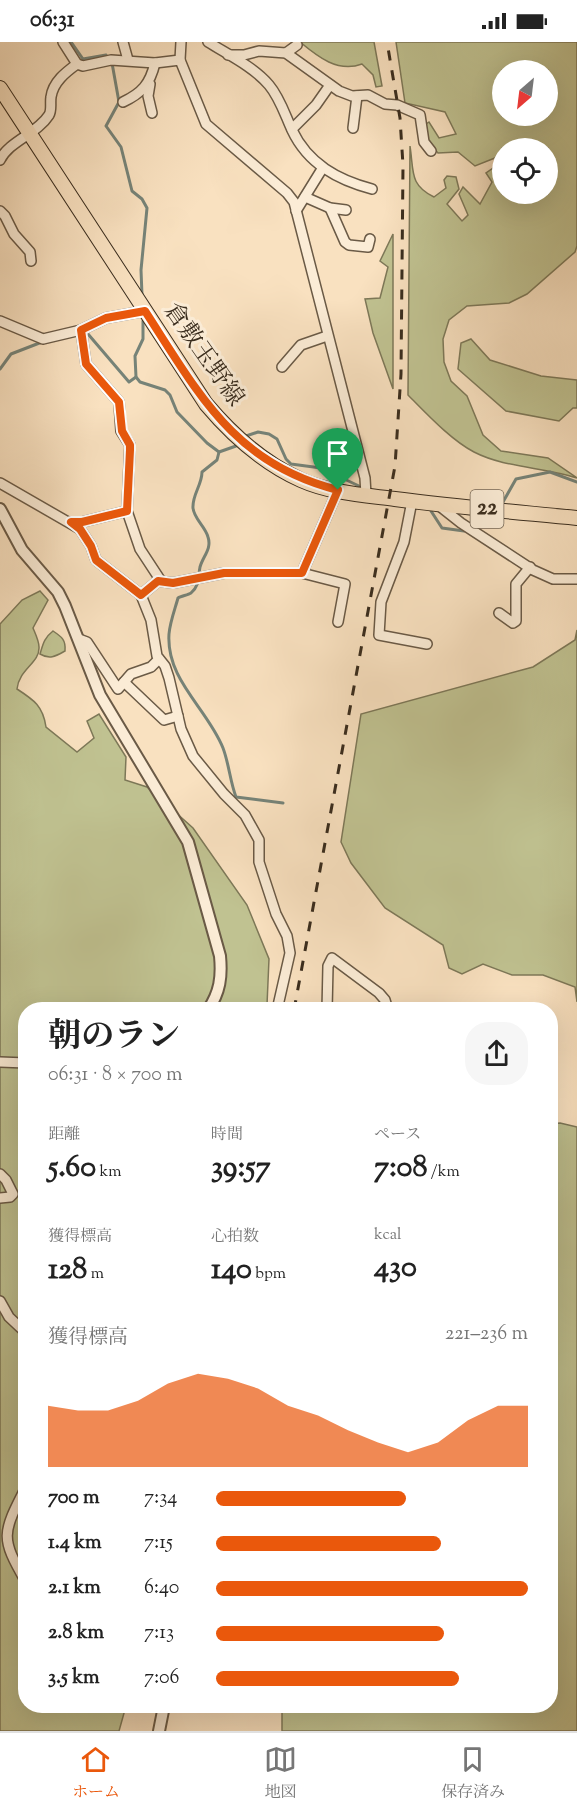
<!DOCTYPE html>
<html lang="ja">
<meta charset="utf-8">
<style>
:root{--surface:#fff;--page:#f6f6f6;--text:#222;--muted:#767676;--line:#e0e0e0;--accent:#ea580c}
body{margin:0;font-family:"Sorts Mill Goudy","Noto Serif JP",serif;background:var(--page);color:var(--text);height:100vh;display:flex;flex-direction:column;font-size:22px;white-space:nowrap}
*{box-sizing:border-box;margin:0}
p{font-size:20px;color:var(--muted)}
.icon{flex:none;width:33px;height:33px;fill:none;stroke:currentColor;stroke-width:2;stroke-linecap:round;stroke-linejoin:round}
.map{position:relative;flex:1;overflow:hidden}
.sheet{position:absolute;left:18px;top:960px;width:540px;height:711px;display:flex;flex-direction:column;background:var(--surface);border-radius:24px;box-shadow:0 6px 24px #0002}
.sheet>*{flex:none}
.needle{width:39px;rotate:208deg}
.tools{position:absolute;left:492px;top:18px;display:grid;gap:12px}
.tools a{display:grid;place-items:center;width:66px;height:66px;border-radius:50%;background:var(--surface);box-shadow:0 6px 24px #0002;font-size:30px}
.pin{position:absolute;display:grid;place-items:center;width:51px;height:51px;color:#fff;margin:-62px -26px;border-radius:50% 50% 50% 0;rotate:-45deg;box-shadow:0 0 6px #0007}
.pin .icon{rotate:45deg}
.round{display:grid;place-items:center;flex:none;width:63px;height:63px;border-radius:24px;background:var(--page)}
.headline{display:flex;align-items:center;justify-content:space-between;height:102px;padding:0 30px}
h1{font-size:33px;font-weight:700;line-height:45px}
.figures{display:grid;grid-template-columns:repeat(3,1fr);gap:9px;height:102px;padding:6px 30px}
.figures div{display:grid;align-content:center}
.figures b{font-size:30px;font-weight:700}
.figures small{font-size:16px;font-weight:400}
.figures p{font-size:16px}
.chart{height:168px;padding:12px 30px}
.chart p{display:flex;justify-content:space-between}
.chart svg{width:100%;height:108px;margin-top:6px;fill:var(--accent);opacity:.7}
ul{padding:0 30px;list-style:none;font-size:20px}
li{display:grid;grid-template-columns:96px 72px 1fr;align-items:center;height:45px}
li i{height:15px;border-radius:8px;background:var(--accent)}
.status{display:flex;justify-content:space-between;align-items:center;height:42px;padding:0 30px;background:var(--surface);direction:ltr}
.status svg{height:16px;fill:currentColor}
.tab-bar{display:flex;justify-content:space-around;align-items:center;height:84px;border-top:2px solid var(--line);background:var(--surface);font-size:16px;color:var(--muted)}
.tab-bar a{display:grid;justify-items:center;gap:3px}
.tab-bar .current{color:var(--accent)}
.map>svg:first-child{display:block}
.green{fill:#c0c291;stroke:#7d7858;stroke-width:1.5;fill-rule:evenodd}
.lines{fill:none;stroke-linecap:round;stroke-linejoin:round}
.stream{stroke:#768378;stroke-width:3}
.minor-casing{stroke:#6a5a46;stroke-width:12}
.tertiary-casing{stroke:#6a5a46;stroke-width:14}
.primary-casing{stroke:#3a2d1e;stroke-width:16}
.minor{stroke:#fbecd6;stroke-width:9}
.tertiary{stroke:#fbecd6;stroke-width:10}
.primary{stroke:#f9e1c0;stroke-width:14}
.rail{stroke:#3a2d1e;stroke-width:3;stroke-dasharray:10 10;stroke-linecap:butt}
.route-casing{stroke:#fff;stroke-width:12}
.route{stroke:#ea580c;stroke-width:8}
.labels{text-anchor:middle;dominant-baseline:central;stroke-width:6;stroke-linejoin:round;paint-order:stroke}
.shield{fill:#fbecd6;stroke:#746655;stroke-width:1.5}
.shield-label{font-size:22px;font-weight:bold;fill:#3a2d1e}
.street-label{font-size:24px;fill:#3a2d1e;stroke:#fbecd6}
</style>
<div class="status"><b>06:31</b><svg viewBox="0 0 49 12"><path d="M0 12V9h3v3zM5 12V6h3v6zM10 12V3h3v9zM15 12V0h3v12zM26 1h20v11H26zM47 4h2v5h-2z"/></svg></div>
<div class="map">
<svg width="577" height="1689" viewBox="0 0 577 1689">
<rect width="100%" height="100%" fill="#f9e1c0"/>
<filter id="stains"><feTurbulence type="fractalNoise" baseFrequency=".00333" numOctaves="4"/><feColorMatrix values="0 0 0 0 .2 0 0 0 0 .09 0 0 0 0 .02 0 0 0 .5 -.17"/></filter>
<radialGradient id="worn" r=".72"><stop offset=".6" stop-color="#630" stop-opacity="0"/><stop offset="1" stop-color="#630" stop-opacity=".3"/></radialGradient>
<g class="green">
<path d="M 300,0 L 374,0 L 382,44 L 376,45 L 373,33 L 362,22 C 338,31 318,15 300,0 Z"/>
<path d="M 396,0 L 577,0 L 577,204 L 575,210 L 527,252 L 509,261 L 467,264 L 449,278 L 443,297 L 444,320 L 451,339 L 467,354 L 483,393 L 501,409 L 548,416 L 577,436 C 544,425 505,426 474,410 C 451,398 427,372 408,353 L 410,104 C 414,129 409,143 434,155 L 446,146 L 444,138 L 447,134 L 456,135 L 459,147 L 447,162 L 462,179 L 468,173 L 459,152 L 463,145 L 480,162 L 492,140 L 486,131 L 502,120 L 502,152 L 548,152 L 548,106 L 502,106 L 502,116 L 500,114 L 475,124 L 458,110 L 438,111 L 428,100 L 426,82 L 429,80 L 439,96 L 456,92 L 445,70 L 405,61 ZM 502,28 L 548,28 L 548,74 L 502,74 Z"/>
<polygon points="393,192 393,347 373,291 365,257 380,256 388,225 380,219"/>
<polygon points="471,297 490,318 541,334 577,338 577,366 573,366 559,379 506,369 458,327 461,301"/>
<path d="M 40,549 L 48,558 L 33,586 C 35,591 39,599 39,605 C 40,621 19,627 17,647 C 34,658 43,664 46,685 L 77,710 L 94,696 L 87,679 L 99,672 L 126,715 L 125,738 L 147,745 L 193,786 L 247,863 L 269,917 L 267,963 L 273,967 L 26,968 L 26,1664 L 126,1664 L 119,1689 L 0,1689 L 0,582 L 22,558 Z"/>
<polygon points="577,588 577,960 575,945 543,933 512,933 483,922 462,932 449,926 443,903 385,866 351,821 341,800 361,672 533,625 575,598"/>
<path d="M 53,589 C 62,595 66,598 65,609 C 56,614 50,618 40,612 C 43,602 44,596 53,589 Z"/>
<polygon points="560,1081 577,1085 577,1689 282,1689 282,1664 550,1664 550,1082"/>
</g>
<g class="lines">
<g class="stream">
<polyline points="71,0 83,17 106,13"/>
<polyline points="112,21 119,60 106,84 121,105 132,149 142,157 147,166 141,228 142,253"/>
<path d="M 143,279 L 143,297 L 135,314 L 136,335 L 140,340 L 165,348 L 170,353 L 177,370 L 207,401 L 219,410 L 217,418 L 202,430 C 202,443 192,453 193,466 C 194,477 205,484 208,495 C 212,507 203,514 200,525 C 198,535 200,543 191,551 C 188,553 181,554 178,556 C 175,567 170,580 169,592 C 166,638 207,666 223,706 C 229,722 230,739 236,755 L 283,761"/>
<polyline points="88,292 129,340 136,335"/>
<polyline points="0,327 11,312 42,300"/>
<polyline points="246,394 258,390 269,392 277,397 286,417 291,422 321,426 359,444"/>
<polyline points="219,410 236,404"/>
<polyline points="503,460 516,437 550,430 577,440"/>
<polyline points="431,469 442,486 464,489"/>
<polyline points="478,485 488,476"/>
</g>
<g class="minor-casing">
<g id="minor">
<polyline points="63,0 77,22"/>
<polyline points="123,0 128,18"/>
<polyline points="181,0 180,18 206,82 287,151 294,160 365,436 366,453"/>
<path d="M 208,0 C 227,12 254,25 269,43 C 280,56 285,73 292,88 C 308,122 338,138 372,147"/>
<polyline points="286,11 297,3"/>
<polyline points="228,13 244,13 259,9 286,11 339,49 352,54 368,53 385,62 397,63 420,73 424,100 431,109"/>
<polyline points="150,42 148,54 152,71"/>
<path d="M 123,60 C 142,51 150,42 155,21"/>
<polyline points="353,86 357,54"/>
<polyline points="292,87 316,63 330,43"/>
<path d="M 0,118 C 9,99 37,92 49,73 C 52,68 50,61 51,55 C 53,40 66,30 77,22 L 83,24 L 111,18 L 155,21 L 180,18"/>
<polyline points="305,155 330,166 346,168"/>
<polyline points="330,166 345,200 349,203 368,205 370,197"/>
<polyline points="0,169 5,174 14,192 30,210 31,219"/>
<polyline points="296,169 322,127"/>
<polyline points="0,279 43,297 81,288 106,276 145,269"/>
<polyline points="81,288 86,322 119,360 121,389 130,403 127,469 140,507 161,539"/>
<polyline points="282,325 301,303 327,294"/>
<polyline points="0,441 80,487 91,504 96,518 141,553 151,578 157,614 165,624 169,636 181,687 193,714 224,752 245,773 259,798 259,820 276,872 287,894 290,911 277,968"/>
<polyline points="412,459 404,500 381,560 379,593 427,602"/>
<polyline points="437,462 461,481 533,528 553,537 577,537"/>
<polyline points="71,480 82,480 127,469"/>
<polyline points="302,531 345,542 338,580"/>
<polyline points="141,553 158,539 173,541 224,531 302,531 338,448"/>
<polyline points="499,571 513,581 516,579 516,542 530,525"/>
<polyline points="79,597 87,600 118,647 131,632 151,625 159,617"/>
<polyline points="124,640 164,678 178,674"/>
<polyline points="327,968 328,924 332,916 379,951 385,958 388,968"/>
<polyline points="0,1020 26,1021"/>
<polyline points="0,1132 6,1138 13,1152 10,1155 0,1156"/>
<polyline points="0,1259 9,1275 26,1291"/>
<path d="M 26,1445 C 2,1492 0,1495 26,1540"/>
</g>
</g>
<g class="tertiary-casing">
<g id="tertiary">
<path d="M 0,467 L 22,508 L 58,550 L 65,564 L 100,653 L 188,800 L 220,914 C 222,935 220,950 208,968"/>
<polyline points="159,1689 164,1664"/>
</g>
</g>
<g class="primary-casing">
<path id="primary" d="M 0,46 L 206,362 C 233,394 263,421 301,438 C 330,451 364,453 395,457 C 456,465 516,470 577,476"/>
</g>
<use href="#minor" class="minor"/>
<use href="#tertiary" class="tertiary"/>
<use href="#primary" class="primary"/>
<polyline class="rail" points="294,968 395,424 401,332 403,123 400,76 387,0"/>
</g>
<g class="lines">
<g class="route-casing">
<path id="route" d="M 145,269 C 199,352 234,422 338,448 L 302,531 L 224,531 L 173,541 L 158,539 L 141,553 L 96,518 L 91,504 L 80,487 L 71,480 L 82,480 L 127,469 L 130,408 L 130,403 L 122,389 L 119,360 L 86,322 L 81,288 L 106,276 Z"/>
</g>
<use href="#route" class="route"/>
</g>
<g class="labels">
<rect class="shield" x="470.5" y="448" width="33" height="38" rx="4.5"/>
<g class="shield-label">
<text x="487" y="467">22</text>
</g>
<g class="street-label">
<text transform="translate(203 313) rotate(55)">倉敷玉野線</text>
</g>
</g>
<rect width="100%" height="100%" filter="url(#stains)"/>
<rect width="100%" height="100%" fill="url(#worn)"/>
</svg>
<div class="tools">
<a><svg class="needle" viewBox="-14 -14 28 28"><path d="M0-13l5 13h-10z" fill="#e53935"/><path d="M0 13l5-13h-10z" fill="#767676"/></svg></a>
<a><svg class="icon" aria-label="locate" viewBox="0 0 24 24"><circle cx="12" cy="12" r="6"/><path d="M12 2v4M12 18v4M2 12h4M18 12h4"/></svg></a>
</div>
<div class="pin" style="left:338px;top:448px;background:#1e9e55"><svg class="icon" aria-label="arrive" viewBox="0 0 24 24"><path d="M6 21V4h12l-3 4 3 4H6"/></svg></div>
<section class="sheet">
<div class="headline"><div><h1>朝のラン</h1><p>06:31 · 8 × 700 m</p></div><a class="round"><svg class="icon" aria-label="share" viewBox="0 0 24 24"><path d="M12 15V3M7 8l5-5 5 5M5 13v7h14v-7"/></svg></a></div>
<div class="figures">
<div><p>距離</p><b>5.60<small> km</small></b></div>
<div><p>時間</p><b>39:57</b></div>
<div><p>ペース</p><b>7:08<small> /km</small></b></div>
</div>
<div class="figures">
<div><p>獲得標高</p><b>128<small> m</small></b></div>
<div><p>心拍数</p><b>140<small> bpm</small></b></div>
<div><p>kcal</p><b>430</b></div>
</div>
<div class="chart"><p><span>獲得標高</span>221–236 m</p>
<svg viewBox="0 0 160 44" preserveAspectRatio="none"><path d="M0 44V19L10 21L20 21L30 17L40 10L50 6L60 8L70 12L80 19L90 23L100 29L110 34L120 38L130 34L140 25L150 19L160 19V44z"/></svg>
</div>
<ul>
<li><b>700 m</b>7:34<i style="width:61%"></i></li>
<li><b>1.4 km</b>7:15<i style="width:72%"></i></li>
<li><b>2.1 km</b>6:40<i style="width:100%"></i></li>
<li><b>2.8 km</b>7:13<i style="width:73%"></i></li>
<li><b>3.5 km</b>7:06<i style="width:78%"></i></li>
</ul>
</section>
</div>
<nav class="tab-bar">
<a class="current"><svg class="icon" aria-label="home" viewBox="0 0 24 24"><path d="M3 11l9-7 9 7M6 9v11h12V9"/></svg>ホーム</a>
<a><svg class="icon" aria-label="map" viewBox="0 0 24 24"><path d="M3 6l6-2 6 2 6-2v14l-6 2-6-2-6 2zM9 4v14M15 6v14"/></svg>地図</a>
<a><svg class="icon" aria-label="saved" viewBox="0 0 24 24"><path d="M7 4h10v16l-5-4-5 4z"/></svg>保存済み</a>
</nav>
